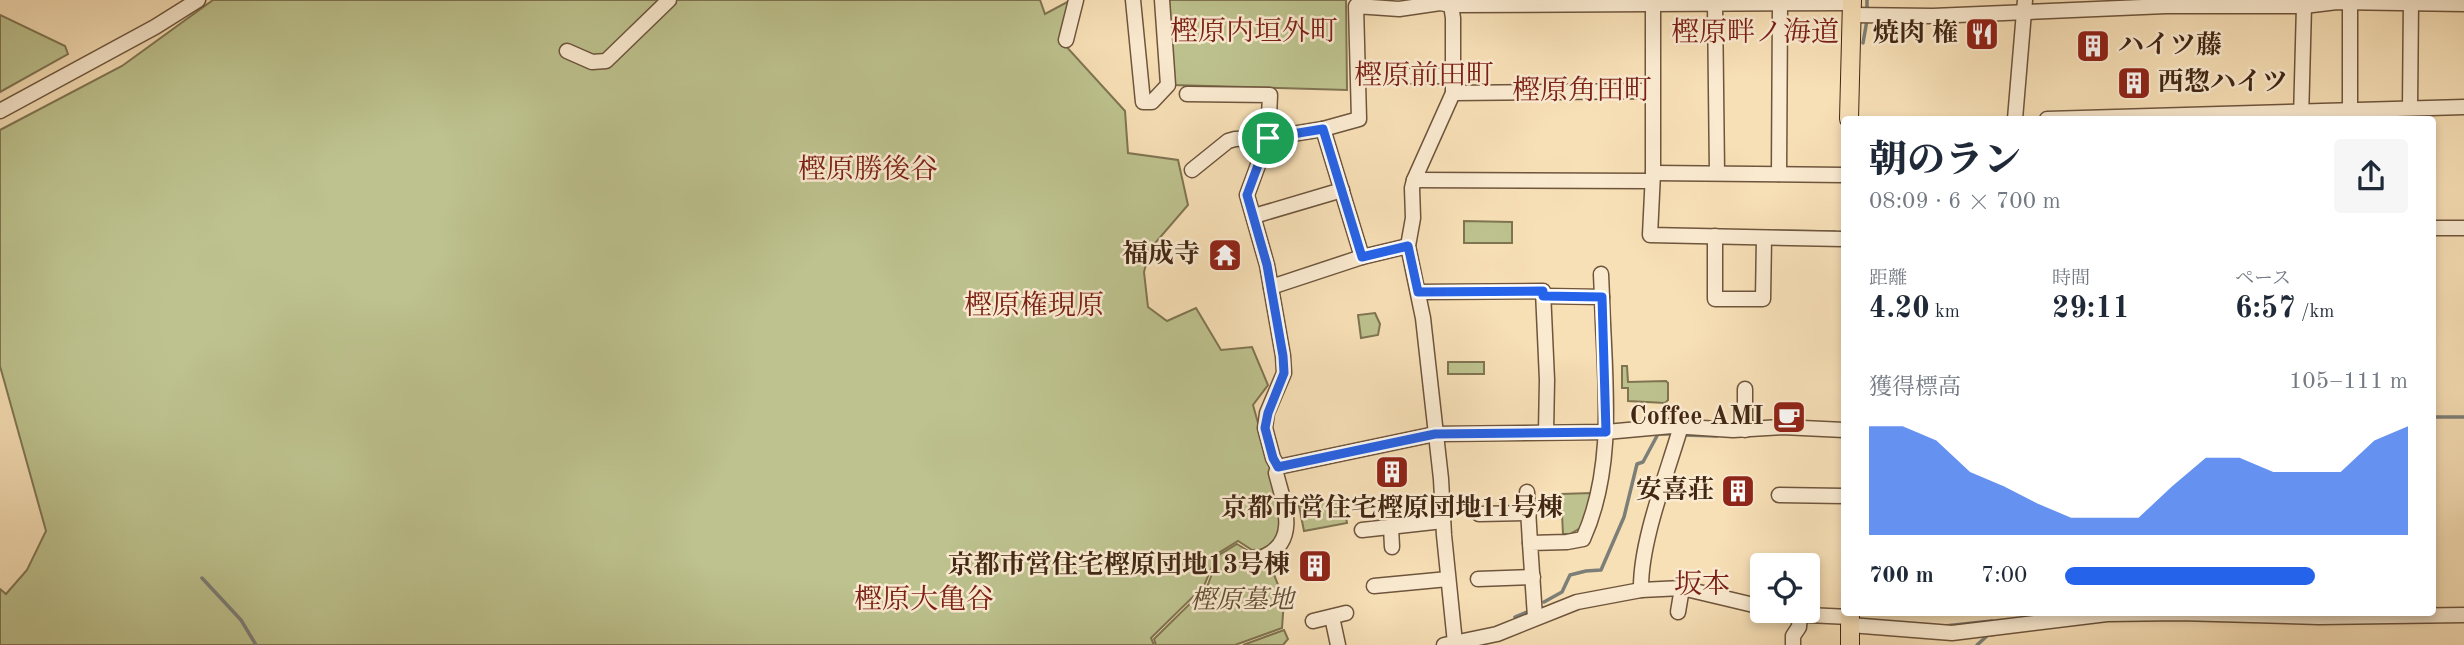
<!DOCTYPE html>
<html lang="ja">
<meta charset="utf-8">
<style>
:root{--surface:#fff;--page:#f6f6f7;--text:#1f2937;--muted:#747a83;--accent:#2563eb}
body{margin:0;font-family:"Old Standard TT","Noto Serif JP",serif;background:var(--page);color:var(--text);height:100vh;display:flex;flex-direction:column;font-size:26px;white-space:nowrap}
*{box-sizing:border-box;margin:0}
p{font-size:23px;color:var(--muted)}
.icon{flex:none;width:38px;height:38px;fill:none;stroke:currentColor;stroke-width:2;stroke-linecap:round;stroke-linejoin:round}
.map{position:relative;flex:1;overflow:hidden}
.panel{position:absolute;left:1841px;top:116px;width:595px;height:500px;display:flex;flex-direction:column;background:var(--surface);border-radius:7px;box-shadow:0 4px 10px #0003}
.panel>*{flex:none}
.fabs{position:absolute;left:1750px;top:553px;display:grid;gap:14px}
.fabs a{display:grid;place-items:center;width:70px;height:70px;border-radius:7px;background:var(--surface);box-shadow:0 4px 10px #0003;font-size:35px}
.pin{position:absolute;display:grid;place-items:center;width:60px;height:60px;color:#fff;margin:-30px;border:4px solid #fff;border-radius:50%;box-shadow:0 2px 7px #0007}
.round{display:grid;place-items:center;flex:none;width:74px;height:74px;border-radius:7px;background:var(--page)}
.summary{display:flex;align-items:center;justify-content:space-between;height:119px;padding:0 28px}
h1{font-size:38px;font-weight:800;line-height:52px}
.stats{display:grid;grid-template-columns:repeat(3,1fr);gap:10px;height:119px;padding:7px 28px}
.stats div{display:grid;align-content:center}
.stats b{font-size:30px;font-weight:800}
.stats small{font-size:19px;font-weight:400}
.stats p{font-size:19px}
.chart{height:196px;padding:14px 28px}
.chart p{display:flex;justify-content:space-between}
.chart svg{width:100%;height:126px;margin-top:7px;fill:var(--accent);opacity:.7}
ul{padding:0 28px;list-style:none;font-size:23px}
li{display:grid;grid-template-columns:112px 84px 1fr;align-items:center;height:52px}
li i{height:18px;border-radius:9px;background:var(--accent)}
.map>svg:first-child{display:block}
.green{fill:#bdc28e;stroke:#7f7451;stroke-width:2}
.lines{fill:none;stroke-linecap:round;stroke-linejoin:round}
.stream{stroke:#7c7f78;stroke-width:3.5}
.minor-casing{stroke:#6e553c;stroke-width:17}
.major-casing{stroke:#412714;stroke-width:20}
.minor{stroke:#faead0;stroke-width:14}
.major{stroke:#f7dfb6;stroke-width:18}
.route-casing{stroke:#fff;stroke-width:14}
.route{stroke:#2563eb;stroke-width:9}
.labels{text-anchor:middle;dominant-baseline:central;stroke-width:5;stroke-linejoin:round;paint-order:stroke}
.poi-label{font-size:26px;font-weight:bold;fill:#412714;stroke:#faead0;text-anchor:end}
.park-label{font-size:26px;font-style:italic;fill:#604e32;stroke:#faead0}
.neighbourhood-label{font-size:28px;fill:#7a1f14;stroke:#faead0}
</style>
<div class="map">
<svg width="2464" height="645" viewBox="0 0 2464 645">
<rect width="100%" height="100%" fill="#f7dfb6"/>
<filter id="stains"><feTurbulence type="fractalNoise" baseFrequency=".00286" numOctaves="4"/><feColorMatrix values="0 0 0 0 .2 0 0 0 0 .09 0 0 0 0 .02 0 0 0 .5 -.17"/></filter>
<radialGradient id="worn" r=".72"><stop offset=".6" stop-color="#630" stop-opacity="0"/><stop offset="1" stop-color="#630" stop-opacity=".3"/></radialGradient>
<g class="green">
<polygon points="213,0 1040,0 1045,14 1071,0 1063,43 1125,111 1128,153 1178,160 1188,205 1150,249 1144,272 1148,307 1167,321 1196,308 1221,350 1252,347 1268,385 1253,405 1286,523 1272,549 1252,550 1238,541 1217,554 1204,586 1151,638 1154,645 0,645 0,589 6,594 27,570 46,531 0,366 0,130 122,66"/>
<polygon points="1167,0 1346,0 1347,90 1172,85"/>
<polygon points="0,15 65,46 68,54 0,92"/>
<polygon points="1464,221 1512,222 1512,243 1464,243"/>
<polygon points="1375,313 1380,324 1378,335 1361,338 1358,315"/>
<rect x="1448" y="362" width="36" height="12"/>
<polygon points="1622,366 1627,366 1628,382 1666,381 1668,383 1668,400 1665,403 1628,401 1628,388 1622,388"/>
<polygon points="1591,493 1582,527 1570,534 1563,534 1561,494"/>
<polygon points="1342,498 1347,523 1304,531 1299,506"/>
<polygon points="1237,544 1250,552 1258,550 1267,557 1284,600 1282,628 1235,645 1156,645 1154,639 1207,587 1219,555"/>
<polygon points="1284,630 1288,639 1283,645 1243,645"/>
</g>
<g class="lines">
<g class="stream">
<polyline points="1867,0 1867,12"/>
<polyline points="1863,43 1867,20"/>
<polyline points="1775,231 1835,232"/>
<polyline points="2432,417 2464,417"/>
<polyline points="1683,435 1717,436"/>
<polyline points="202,578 241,620 256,645"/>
<polyline points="1544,602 1562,592 1570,575 1586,571 1601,570 1624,517 1637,464 1643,462 1658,434 1675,434"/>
<polyline points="1515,617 1527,612"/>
<polyline points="1944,626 1992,621"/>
<polyline points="1977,645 1988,635 1992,635"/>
</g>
<g class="minor-casing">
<g id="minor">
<polyline points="1133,0 1143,102 1152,102 1168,85 1162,0"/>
<polyline points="1653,4 1653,173 1650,235 1844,239"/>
<polyline points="1715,4 1717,173"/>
<polyline points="1451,5 1453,18 1453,93 1414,180 1412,188 1413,218 1408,246 1423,318 1441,479 1444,535 1455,643"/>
<polyline points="1852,15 1933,16 2166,6 2304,6 2337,2 2464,4"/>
<polyline points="1066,40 1076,0"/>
<polyline points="567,51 592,62 606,61 669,0"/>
<polyline points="1409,76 1453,76"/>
<polyline points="1453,93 1652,91"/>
<polyline points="1187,94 1270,95 1268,138 1247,195 1267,265 1283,356 1284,373 1267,413 1265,428 1273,458 1278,467 1435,434 1606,432 1672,426 1733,430 1782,427 1844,430"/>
<polyline points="2410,108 2411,0"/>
<polyline points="2350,110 2350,2"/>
<polyline points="0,111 155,27 198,0"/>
<polyline points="2015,119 2025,0"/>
<polyline points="2047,119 2464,107"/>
<polyline points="2301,119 2304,6"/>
<polyline points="1323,129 1362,257"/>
<polyline points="1192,170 1228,141 1235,139 1268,138 1323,129 1359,119 1356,6 1399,9 1440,3 1451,5 1852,3"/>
<polyline points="1653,173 1844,175"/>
<polyline points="1779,174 1780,4"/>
<polyline points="1414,180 1651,181"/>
<polyline points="1254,216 1342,190"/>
<polyline points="2432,228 2464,228"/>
<polyline points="1715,236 1715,299 1763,299 1764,238"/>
<polyline points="1601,274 1602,297"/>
<polyline points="1271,287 1362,257 1408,246"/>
<polyline points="1418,292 1543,291 1547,380 1546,432"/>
<polyline points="1745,389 1745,430"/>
<polyline points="1527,492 1530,543"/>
<polyline points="1779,495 1844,496"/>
<polyline points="1479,514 1529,513"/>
<polyline points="1391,527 1392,547"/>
<polyline points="1362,530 1443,521"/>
<path d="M 1265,556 C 1300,540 1283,501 1276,473 L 1278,467"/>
<polyline points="1478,579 1533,577"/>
<polyline points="1374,586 1448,579"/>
<path d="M 1641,590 C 1640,542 1667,474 1681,426"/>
<polyline points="1783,611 1807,615 1850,617"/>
<polyline points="1678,612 1682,588"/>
<polyline points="1332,617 1338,645"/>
<path d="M 1535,617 L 1530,543 L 1567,542 L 1583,539 C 1617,464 1604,376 1602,297 L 1543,296"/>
<polyline points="1313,621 1346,613"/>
<polyline points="1850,625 1952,633 2107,614 2180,613 2319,617 2464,615"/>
<polyline points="1444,645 1497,634 1577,602 1641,590 1682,588 1762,607"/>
<polyline points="1793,645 1793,636 1799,627 1800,614"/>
</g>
</g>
<g class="major-casing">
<g id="major">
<polyline points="1849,119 1852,0"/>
<polyline points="1850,612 1850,645"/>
</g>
</g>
<use href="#minor" class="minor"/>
<use href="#major" class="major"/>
</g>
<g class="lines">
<g class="route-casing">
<polygon id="route" points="1323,129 1362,257 1408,246 1418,292 1543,291 1543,296 1602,297 1606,432 1435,434 1278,467 1273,458 1265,428 1268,413 1284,373 1283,356 1267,265 1247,195 1268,138"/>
</g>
<use href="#route" class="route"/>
</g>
<defs>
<g id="restaurant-square" transform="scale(1.75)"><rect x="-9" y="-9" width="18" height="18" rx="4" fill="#8f2418" stroke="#faead0"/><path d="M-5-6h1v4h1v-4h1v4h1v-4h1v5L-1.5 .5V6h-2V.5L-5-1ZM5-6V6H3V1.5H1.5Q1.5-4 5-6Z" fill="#fff"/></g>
<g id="building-square" transform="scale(1.75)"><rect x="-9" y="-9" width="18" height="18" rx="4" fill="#8f2418" stroke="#faead0"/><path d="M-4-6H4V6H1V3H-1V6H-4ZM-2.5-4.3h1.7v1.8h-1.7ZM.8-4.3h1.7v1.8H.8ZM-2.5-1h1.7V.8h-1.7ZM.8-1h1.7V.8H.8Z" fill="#fff"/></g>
<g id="temple-square" transform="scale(1.75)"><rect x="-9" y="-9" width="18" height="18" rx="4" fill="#8f2418" stroke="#faead0"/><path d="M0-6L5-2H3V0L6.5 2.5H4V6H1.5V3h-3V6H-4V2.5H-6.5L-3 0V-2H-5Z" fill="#fff"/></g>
<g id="cafe-square" transform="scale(1.75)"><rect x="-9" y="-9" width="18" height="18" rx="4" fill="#8f2418" stroke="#faead0"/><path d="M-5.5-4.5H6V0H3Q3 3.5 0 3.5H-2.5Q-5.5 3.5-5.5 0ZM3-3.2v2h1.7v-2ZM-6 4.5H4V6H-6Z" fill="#fff"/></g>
</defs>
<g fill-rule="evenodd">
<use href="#restaurant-square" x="1982" y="34"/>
<use href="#building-square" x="2093" y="46"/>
<use href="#building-square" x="2134" y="83"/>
<use href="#temple-square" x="1225" y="255"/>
<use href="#cafe-square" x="1789" y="417"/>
<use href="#building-square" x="1392" y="472"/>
<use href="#building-square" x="1738" y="491"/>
<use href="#building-square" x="1315" y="566"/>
</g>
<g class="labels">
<g class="poi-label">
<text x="1958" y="34">焼肉 権</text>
<text x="2118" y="46" text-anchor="start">ハイツ藤</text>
<text x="2158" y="83" text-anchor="start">西惣ハイツ</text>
<text x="1200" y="255">福成寺</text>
<text x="1764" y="417">Coffee AMI</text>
<text x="1714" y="491">安喜荘</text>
<text x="1392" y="509" text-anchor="middle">京都市営住宅樫原団地11号棟</text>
<text x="1290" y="566">京都市営住宅樫原団地13号棟</text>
</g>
<g class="park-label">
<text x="1242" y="601">樫原墓地</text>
</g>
<g class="neighbourhood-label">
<text x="1254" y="33">樫原内垣外町</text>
<text x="1755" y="34">樫原畔ノ海道</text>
<text x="1424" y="77">樫原前田町</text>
<text x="1582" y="92">樫原角田町</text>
<text x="868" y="171">樫原勝後谷</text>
<text x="1034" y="307">樫原権現原</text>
<text x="1702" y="586">坂本</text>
<text x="924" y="601">樫原大亀谷</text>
</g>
</g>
<rect width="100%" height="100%" filter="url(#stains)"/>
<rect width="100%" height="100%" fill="url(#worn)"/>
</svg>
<div class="fabs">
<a><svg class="icon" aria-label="locate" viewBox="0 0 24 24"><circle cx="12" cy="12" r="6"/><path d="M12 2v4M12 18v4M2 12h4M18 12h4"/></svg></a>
</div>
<div class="pin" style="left:1268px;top:138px;background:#1e9e55"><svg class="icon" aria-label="arrive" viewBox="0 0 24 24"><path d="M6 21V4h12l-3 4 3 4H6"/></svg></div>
<section class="panel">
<div class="summary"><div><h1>朝のラン</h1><p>08:09 · 6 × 700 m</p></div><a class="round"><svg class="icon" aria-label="share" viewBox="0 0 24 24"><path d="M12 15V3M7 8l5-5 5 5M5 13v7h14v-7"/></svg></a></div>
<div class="stats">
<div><p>距離</p><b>4.20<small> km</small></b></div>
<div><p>時間</p><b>29:11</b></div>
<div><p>ペース</p><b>6:57<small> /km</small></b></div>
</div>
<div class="chart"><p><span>獲得標高</span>105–111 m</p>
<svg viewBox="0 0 160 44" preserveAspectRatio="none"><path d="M0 44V6L10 6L20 11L30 22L40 27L50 33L60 38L70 38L80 38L90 27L100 17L110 17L120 22L130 22L140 22L150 11L160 6V44z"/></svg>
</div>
<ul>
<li><b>700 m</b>7:00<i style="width:73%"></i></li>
</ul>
</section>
</div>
